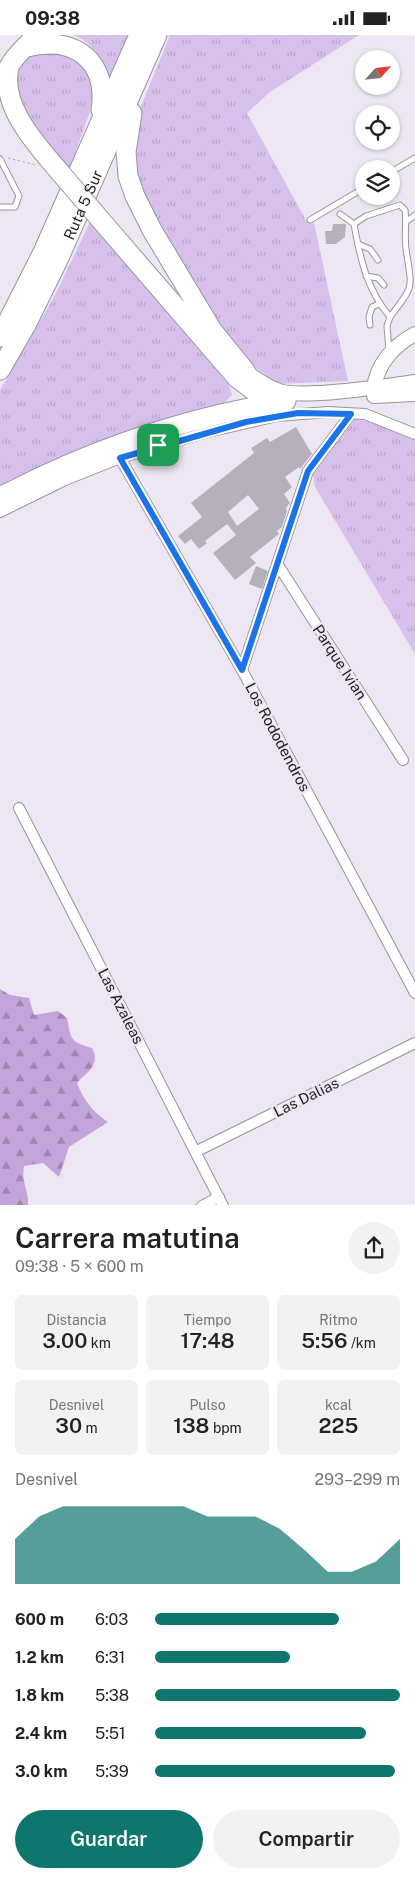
<!DOCTYPE html>
<html lang="es">
<meta charset="utf-8">
<style>
:root{--surface:#fff;--page:#f2f2f2;--text:#222;--muted:#767676;--accent:#0f766e}
body{margin:0;font-family:"Public Sans",sans-serif;background:var(--page);color:var(--text);height:100vh;display:flex;flex-direction:column;font-size:19px;white-space:nowrap}
*{box-sizing:border-box;margin:0}
p{font-size:16px;color:var(--muted)}
.icon{flex:none;width:28px;height:28px;fill:none;stroke:currentColor;stroke-width:2;stroke-linecap:round;stroke-linejoin:round}
.map{position:relative;height:1170px;overflow:hidden}
.panel{display:flex;flex-direction:column;background:var(--surface);flex:1}
.panel>*{flex:none}
.needle{width:32px;rotate:63deg}
.buttons{position:absolute;left:355px;top:15px;display:grid;gap:10px}
.buttons a{display:grid;place-items:center;width:45px;height:45px;border-radius:50%;background:var(--surface);box-shadow:0 1px 4px #0004;font-size:25px}
.pin{position:absolute;display:grid;place-items:center;width:42px;height:42px;color:#fff;margin:-21px;border-radius:10px;box-shadow:0 2px 8px #0006}
.round{display:grid;place-items:center;flex:none;width:52px;height:52px;border-radius:26px;background:var(--page)}
.head{display:flex;align-items:center;justify-content:space-between;height:85px;padding:0 15px}
h1{font-size:28px;font-weight:600;line-height:38px}
.stats{display:grid;grid-template-columns:repeat(3,1fr);gap:8px;height:85px;padding:5px 15px}
.stats div{display:grid;align-content:center;border-radius:8px;background:var(--page);text-align:center}
.stats b{font-size:21px;font-weight:600}
.stats small{font-size:14px;font-weight:400}
.stats p{font-size:14px}
.chart{height:140px;padding:10px 15px}
.chart p{display:flex;justify-content:space-between}
.chart svg{width:100%;height:90px;margin-top:5px;fill:var(--accent);opacity:.7}
.cta{display:flex;gap:10px;margin-top:auto;padding:10px 15px}
.cta a{flex:1;height:58px;border-radius:30px;background:var(--accent);color:#fff;font-size:20px;font-weight:600;line-height:58px;text-align:center}
.cta a+a{background:var(--page);color:var(--text)}
ul{padding:0 15px;list-style:none;font-size:16px}
li{display:grid;grid-template-columns:80px 60px 1fr;align-items:center;height:38px}
li i{height:12px;border-radius:6px;background:var(--accent)}
.status{display:flex;justify-content:space-between;align-items:center;height:35px;padding:0 25px;background:var(--surface);direction:ltr}
.status svg{height:14px;fill:currentColor}
.map>svg:first-child{display:block}
.grass{fill:url(#grass-tufts)}
.forest{fill:url(#forest-firs)}
.building{fill:#b6b0bb;fill-rule:evenodd}
.lines{fill:none;stroke-linecap:round;stroke-linejoin:round}
.lane-casing{stroke:#98929d;stroke-width:7}
.street-casing{stroke:#98929d;stroke-width:12}
.secondary-casing{stroke:#98929d;stroke-width:16}
.highway-casing{stroke:#98929d;stroke-width:21}
.path{stroke:#afaab4;stroke-width:1;stroke-dasharray:2.5 2.5;stroke-linecap:butt}
.lane{stroke:#fff;stroke-width:5}
.street{stroke:#fff;stroke-width:10}
.secondary{stroke:#fff;stroke-width:14}
.highway{stroke:#fff;stroke-width:19}
.highway-bridge-casing{stroke:#98929d;stroke-width:21;stroke-linecap:butt}
.highway-bridge{stroke:#fff;stroke-width:19}
.route-casing{stroke:#fff;stroke-width:10}
.route{stroke:#1a73e8;stroke-width:6}
.labels{text-anchor:middle;dominant-baseline:central;stroke-width:5;stroke-linejoin:round;paint-order:stroke}
.street-label{font-size:15px;fill:#211e23;stroke:#ede7f3}
</style>
<div class="status"><b>09:38</b><svg viewBox="0 0 49 12"><path d="M0 12V9h3v3zM5 12V6h3v6zM10 12V3h3v9zM15 12V0h3v12zM26 1h20v11H26zM47 4h2v5h-2z"/></svg></div>
<div class="map">
<svg width="415" height="1171" viewBox="0 0 415 1171">
<defs>
<pattern id="grass-tufts" width="24" height="20" patternUnits="userSpaceOnUse" patternTransform="scale(1.25)"><rect width="24" height="20" fill="#d8c0ec"/><path d="M3 7l-1-3M5 7V3M7 7l1-3M15 17l-1-3M17 17v-4M19 17l1-3" fill="none" stroke="#b9a5ca"/></pattern>
<pattern id="forest-firs" width="22" height="20" patternUnits="userSpaceOnUse" patternTransform="scale(1.25)"><rect width="22" height="20" fill="#c3a5db"/><path d="M5 1l3.5 6h-7zM16 11l3.5 6h-7z" fill="#9e86b1"/></pattern>
</defs>
<rect width="100%" height="100%" fill="#ede7f3"/>
<g class="grass">
<path d="M 73,0 L 131,0 L 109,47 C 103,27 94,7 73,0 Z"/>
<polygon points="170,0 359,0 270,57 247,78 308,189 314,188 348,346 278,349 247,326 208,274 140,156 131,125 133,91"/>
<polygon points="79,16 96,60 69,135 23,82 15,40 21,28 32,18"/>
<polygon points="90,187 229,350 232,360 222,370 0,457 0,355 54,262"/>
<polygon points="355,384 381,389 415,404 415,619 315,452 313,438"/>
</g>
<path class="forest" d="M 0,954 L 10,960 L 29,963 L 34,980 L 58,976 L 67,983 C 71,1004 70,1007 92,1013 C 101,1030 88,1036 77,1048 C 84,1066 93,1077 108,1087 L 69,1112 L 59,1142 L 43,1128 L 24,1131 C 21,1149 29,1154 28,1170 L 0,1170 Z"/>
<g class="building">
<polygon points="333,189 346,189 345,202 336,209 326,209 325,196 332,196"/>
<path d="M 296,392 L 312,419 L 300,434 L 299,432 L 285,442 L 292,452 L 284,459 L 290,468 L 286,473 L 287,476 L 282,492 L 277,496 L 279,499 L 250,522 L 256,528 L 235,545 L 213,518 L 236,500 L 227,489 L 205,506 L 207,508 L 199,514 L 191,504 L 185,509 L 178,501 L 202,482 L 191,468 L 254,418 L 251,413 L 267,403 L 270,407 ZM 248,460 L 259,474 L 237,491 L 228,477 Z"/>
<polygon points="256,531 268,536 262,554 249,549"/>
</g>
<g class="lines">
<g class="lane-casing">
<g id="lane">
<polyline points="0,124 19,161 15,172 0,172"/>
<polyline points="391,137 415,123"/>
<path d="M 340,179 L 354,189 C 360,223 367,255 390,282 L 387,291 L 389,315"/>
<polyline points="310,185 364,153"/>
<polyline points="407,186 415,180"/>
<path d="M 354,189 L 366,181 L 400,170 L 405,175 C 407,188 404,201 406,214 C 412,255 415,249 390,282"/>
<polyline points="358,209 370,214 378,225"/>
<polyline points="366,241 378,243 384,250"/>
<polyline points="370,290 369,282 372,272 379,269"/>
</g>
</g>
<g class="street-casing">
<g id="street">
<polyline points="120,423 242,635 415,958"/>
<polyline points="0,477 65,445 120,423 204,398 277,381 328,377 365,379 415,399"/>
<polyline points="278,530 403,725"/>
<polyline points="242,635 308,436 351,379"/>
<polyline points="19,773 223,1171"/>
<polyline points="197,1116 415,1008"/>
<polyline points="202,1171 219,1162"/>
</g>
</g>
<g class="secondary-casing">
<g id="secondary">
<path d="M 246,337 C 256,344 267,352 279,356 C 303,364 387,351 415,347"/>
<path d="M 374,353 C 377,329 394,310 415,299"/>
<polyline points="374,361 415,359"/>
</g>
</g>
<g class="highway-casing">
<g id="highway">
<path d="M 37,0 C 27,10 15,20 9,32 C 0,71 36,109 58,135"/>
<path d="M 27,12 C 77,0 108,28 101,75"/>
<polyline points="132,78 126,117 128,141 135,161 152,195 212,295 246,337"/>
<polyline points="105,190 237,343 260,360 280,365"/>
<polyline points="0,302 43,217 139,0"/>
<path id="s1" d="M 0,335 L 26,290 L 58,225 L 157,0"/>
<path d="M 0,462 C 89,415 187,382 286,366"/>
</g>
</g>
<polyline class="path" points="8,123 36,130"/>
<use href="#lane" class="lane"/>
<use href="#street" class="street"/>
<use href="#secondary" class="secondary"/>
<use href="#highway" class="highway"/>
<g class="highway-bridge-casing">
<polyline id="highway-bridge" points="58,135 105,190"/>
</g>
<use href="#highway-bridge" class="highway-bridge"/>
</g>
<g class="lines">
<g class="route-casing">
<polygon id="route" points="298,378 351,379 308,436 242,635 120,423 246,387"/>
</g>
<use href="#route" class="route"/>
</g>
<g class="labels">
<g class="street-label">
<text stroke="none"><textPath href="#s1" startOffset="185">Ruta 5 Sur</textPath></text>
<text transform="translate(340 627) rotate(57)">Parque Ivian</text>
<text transform="translate(278 702) rotate(62)">Los Rododendros</text>
<text transform="translate(121 971) rotate(63)">Las Azaleas</text>
<text transform="translate(306 1062) rotate(-26)">Las Dalias</text>
</g>
</g>
</svg>
<div class="buttons">
<a><svg class="needle" viewBox="-14 -14 28 28"><path d="M0-13l5 13h-10z" fill="#e53935"/><path d="M0 13l5-13h-10z" fill="#767676"/></svg></a>
<a><svg class="icon" aria-label="locate" viewBox="0 0 24 24"><circle cx="12" cy="12" r="6"/><path d="M12 2v4M12 18v4M2 12h4M18 12h4"/></svg></a>
<a><svg class="icon" aria-label="layers" viewBox="0 0 24 24"><path d="M12 4l9 5-9 5-9-5zM3 14l9 5 9-5"/></svg></a>
</div>
<div class="pin" style="left:158px;top:410px;background:#1e9e55"><svg class="icon" aria-label="arrive" viewBox="0 0 24 24"><path d="M6 21V4h12l-3 4 3 4H6"/></svg></div>
</div>
<section class="panel">
<div class="head"><div><h1>Carrera matutina</h1><p>09:38 · 5 × 600 m</p></div><a class="round"><svg class="icon" aria-label="share" viewBox="0 0 24 24"><path d="M12 15V3M7 8l5-5 5 5M5 13v7h14v-7"/></svg></a></div>
<div class="stats">
<div><p>Distancia</p><b>3.00<small> km</small></b></div>
<div><p>Tiempo</p><b>17:48</b></div>
<div><p>Ritmo</p><b>5:56<small> /km</small></b></div>
</div>
<div class="stats">
<div><p>Desnivel</p><b>30<small> m</small></b></div>
<div><p>Pulso</p><b>138<small> bpm</small></b></div>
<div><p>kcal</p><b>225</b></div>
</div>
<div class="chart"><p><span>Desnivel</span>293–299 m</p>
<svg viewBox="0 0 160 44" preserveAspectRatio="none"><path d="M0 44V22L10 11L20 6L30 6L40 6L50 6L60 6L70 6L80 11L90 11L100 11L110 17L120 27L130 38L140 38L150 33L160 22V44z"/></svg>
</div>
<ul>
<li><b>600 m</b>6:03<i style="width:75%"></i></li>
<li><b>1.2 km</b>6:31<i style="width:55%"></i></li>
<li><b>1.8 km</b>5:38<i style="width:100%"></i></li>
<li><b>2.4 km</b>5:51<i style="width:86%"></i></li>
<li><b>3.0 km</b>5:39<i style="width:98%"></i></li>
</ul>
<div class="cta"><a>Guardar</a><a>Compartir</a></div>
</section>
